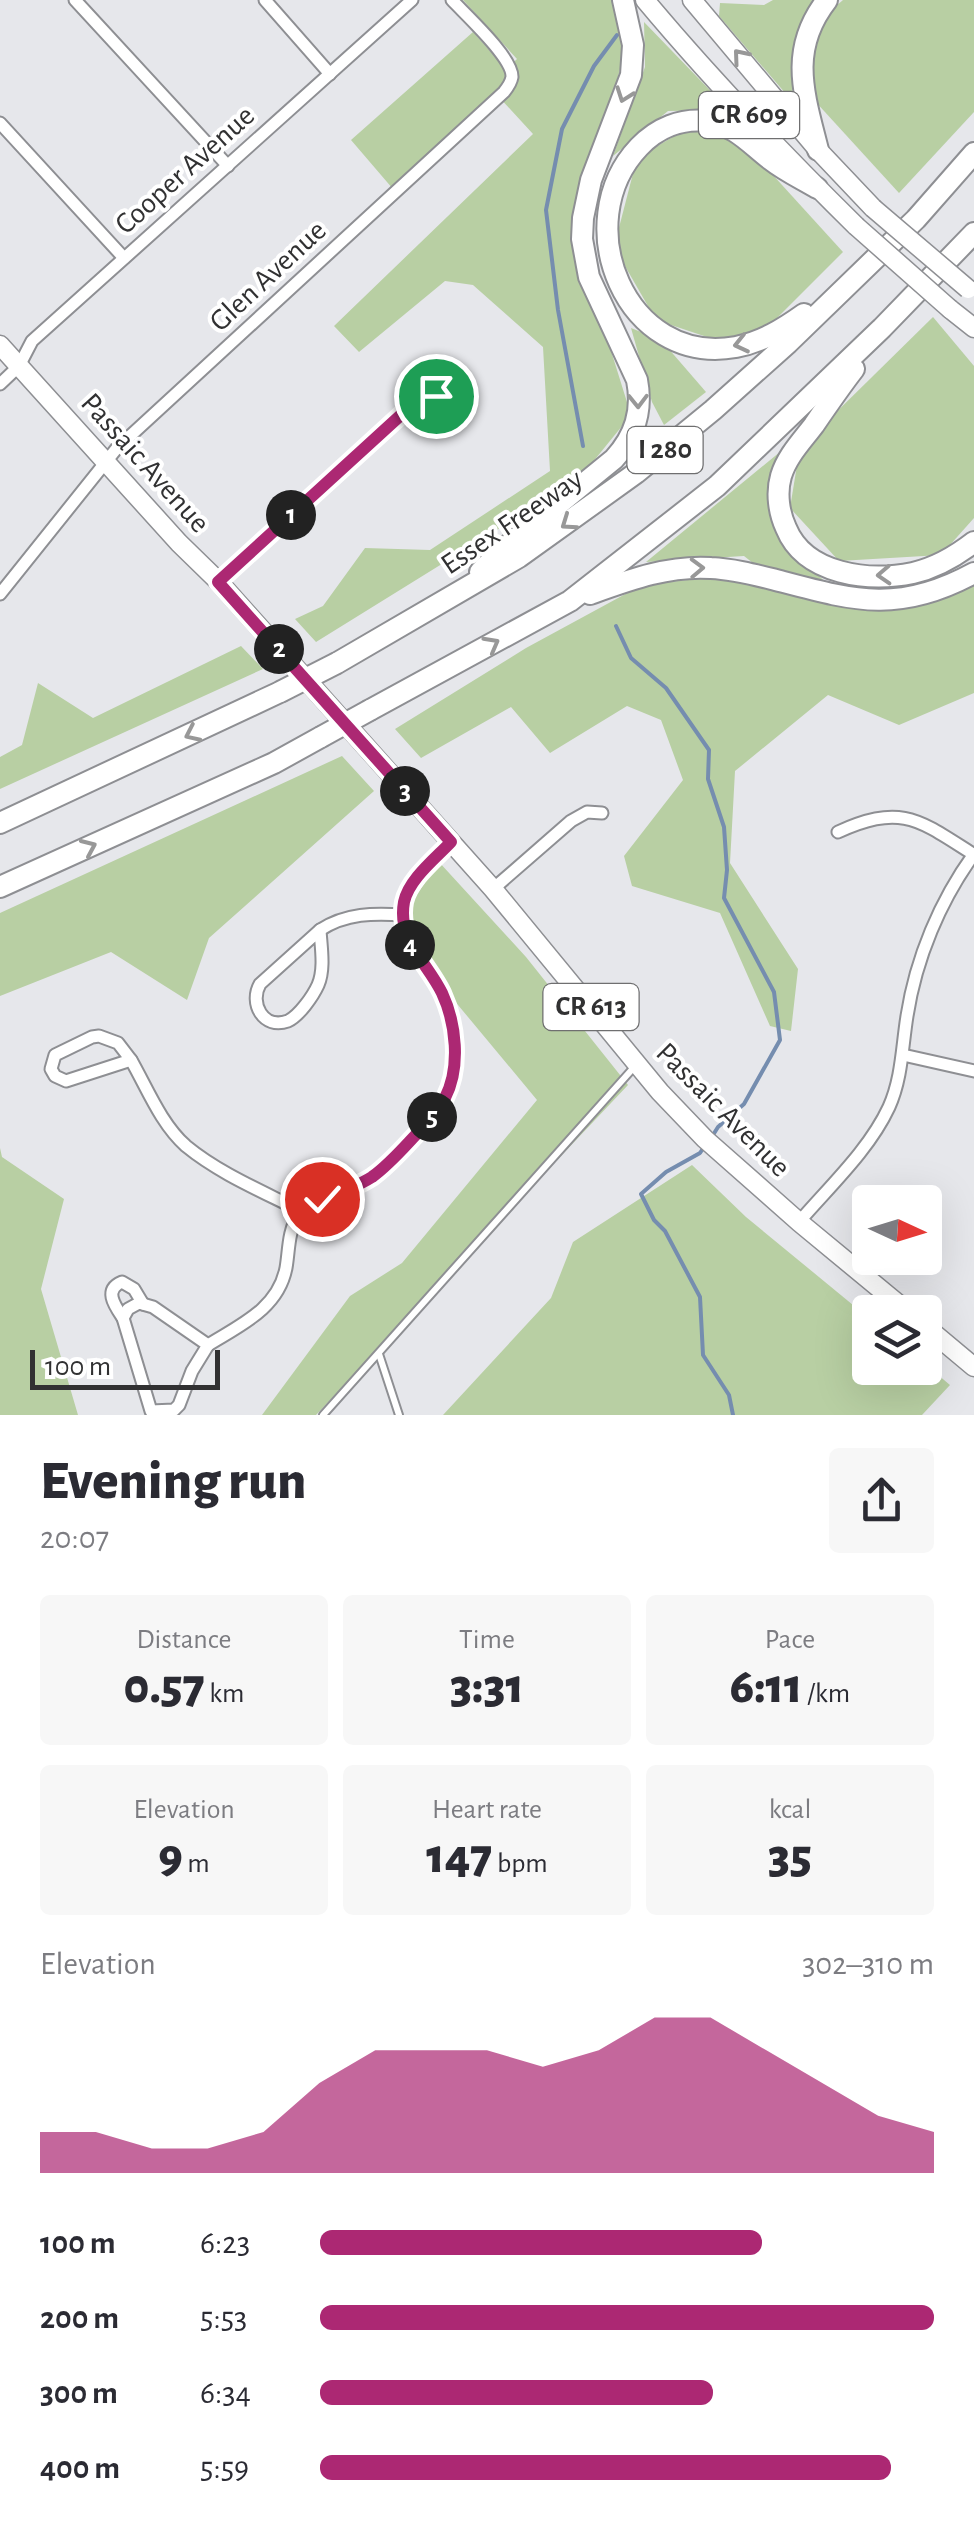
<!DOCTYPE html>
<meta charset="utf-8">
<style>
:root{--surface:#fff;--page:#f7f7f7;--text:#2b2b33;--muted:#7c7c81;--accent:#ac2873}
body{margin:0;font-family:"Alegreya Sans",sans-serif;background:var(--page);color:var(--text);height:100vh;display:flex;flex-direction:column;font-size:38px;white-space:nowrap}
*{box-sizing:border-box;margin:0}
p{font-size:32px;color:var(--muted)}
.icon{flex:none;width:55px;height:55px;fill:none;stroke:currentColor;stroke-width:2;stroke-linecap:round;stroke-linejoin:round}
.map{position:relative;height:1415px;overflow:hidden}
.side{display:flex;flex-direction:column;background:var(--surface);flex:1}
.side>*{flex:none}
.needle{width:65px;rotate:94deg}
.tools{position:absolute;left:852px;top:1185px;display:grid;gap:20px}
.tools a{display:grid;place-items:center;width:90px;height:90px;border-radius:10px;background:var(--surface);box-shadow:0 10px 40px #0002;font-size:50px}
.scale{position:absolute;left:30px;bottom:25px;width:190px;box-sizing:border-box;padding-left:10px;border:5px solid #313132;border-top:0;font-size:28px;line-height:35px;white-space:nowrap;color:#313132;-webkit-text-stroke:8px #fff;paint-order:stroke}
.pin{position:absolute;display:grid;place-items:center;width:85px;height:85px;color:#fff;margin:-42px;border:5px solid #fff;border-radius:50%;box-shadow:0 2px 10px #0007}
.km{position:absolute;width:50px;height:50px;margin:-25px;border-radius:50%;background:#222;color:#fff;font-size:28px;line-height:50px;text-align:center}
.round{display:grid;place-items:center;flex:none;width:105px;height:105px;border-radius:10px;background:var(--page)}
.head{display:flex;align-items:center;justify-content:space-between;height:170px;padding:0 40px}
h1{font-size:55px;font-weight:800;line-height:75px}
.stats{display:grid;grid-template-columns:repeat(3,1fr);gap:15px;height:170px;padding:10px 40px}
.stats div{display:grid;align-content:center;border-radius:10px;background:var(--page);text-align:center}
.stats b{font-size:50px;font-weight:800}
.stats small{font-size:28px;font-weight:400}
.stats p{font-size:28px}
.chart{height:280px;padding:20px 40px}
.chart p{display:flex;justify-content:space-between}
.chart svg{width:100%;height:180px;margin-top:10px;fill:var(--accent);opacity:.7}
ul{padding:0 40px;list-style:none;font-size:32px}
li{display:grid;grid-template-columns:160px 120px 1fr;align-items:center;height:75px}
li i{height:25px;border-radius:12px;background:var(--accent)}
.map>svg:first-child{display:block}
.green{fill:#b8cfa3}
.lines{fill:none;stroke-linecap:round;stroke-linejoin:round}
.stream{stroke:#758daf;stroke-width:4}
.service-casing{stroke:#8e8f93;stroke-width:10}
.minor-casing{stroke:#8e8f93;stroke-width:15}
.primary-casing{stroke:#8e8f93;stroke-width:21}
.motorway-casing{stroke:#8e8f93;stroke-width:24}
.service{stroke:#fff;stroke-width:6}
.minor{stroke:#fff;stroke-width:11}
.primary{stroke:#fff;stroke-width:18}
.motorway{stroke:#fff;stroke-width:20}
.primary-bridge-casing{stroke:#8e8f93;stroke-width:21;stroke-linecap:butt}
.motorway-bridge-casing{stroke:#8e8f93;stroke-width:24;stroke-linecap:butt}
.primary-bridge{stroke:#fff;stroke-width:18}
.motorway-bridge{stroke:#fff;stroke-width:20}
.oneway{stroke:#989898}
.route-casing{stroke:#fff;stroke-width:20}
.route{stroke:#ac2873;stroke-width:12}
.labels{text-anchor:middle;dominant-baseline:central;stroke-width:8;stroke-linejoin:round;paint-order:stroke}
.shield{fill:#fff;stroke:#6f6f70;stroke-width:2.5}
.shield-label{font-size:28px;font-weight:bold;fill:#313132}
.street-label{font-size:30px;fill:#313132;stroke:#fff}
</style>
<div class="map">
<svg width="974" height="1415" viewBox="0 0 974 1415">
<rect width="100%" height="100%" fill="#e6e7eb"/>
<g class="green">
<polygon points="463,0 612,0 616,7 626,47 575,235 631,415 579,479 316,642 295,619 323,606 365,548 430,550 550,471 543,347 473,285 445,281 359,352 334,326 533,134 498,96 393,189 351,140 473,32 506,69 517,59"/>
<polygon points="773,0 812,0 794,59 792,101 719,16 720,3 764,5"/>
<polygon points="843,0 974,0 974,112 899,193 803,88 820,20"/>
<polygon points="644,22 729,110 668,111 613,156 645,67"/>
<polygon points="688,128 743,142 843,252 772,323 722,342 656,320 614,247 637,158"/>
<polygon points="933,317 974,366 974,518 941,555 839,561 790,508 799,453 812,436"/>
<polygon points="631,328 661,340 706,392 664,425 652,402"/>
<polygon points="786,447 775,477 801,560 830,586 758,567 744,556 646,562"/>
<polygon points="723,576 836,604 974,583 974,693 899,725 828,695 735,771 730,863 798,969 791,1031 770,1026 720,913 632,886 624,856 683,780 661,720 627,706 550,753 511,707 421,758 395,729 526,648 642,585"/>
<polygon points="241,646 263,669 0,789 0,757 22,745 38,683 93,718"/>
<polygon points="342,756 374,791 209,938 187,1000 111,952 0,996 0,913"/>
<polygon points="439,862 526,957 628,1085 316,1415 262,1415 350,1296 402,1263 537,1100 394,928"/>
<polygon points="0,1148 2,1157 64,1199 41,1289 78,1415 0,1415"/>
<polygon points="692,1165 746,1217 870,1319 870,1368 925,1368 925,1364 950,1385 922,1415 443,1415 551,1298 573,1242"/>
</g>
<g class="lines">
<g class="stream">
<polyline points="583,446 558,310 546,210 562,129 594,66 617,35"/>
<polyline points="616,626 631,658 666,688 709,750 708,779 724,827 727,870 724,898 774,992 780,1040 744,1104 718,1127 713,1135"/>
<polyline points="704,1147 700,1153 666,1172 641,1194 654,1220 665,1231 700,1297 703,1355 729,1395 733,1415"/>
</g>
<g class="service-casing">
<g id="service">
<polyline points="379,1354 399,1415"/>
<polyline points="323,1415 636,1065"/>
</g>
</g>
<g class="minor-casing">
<g id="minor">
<polyline points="75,0 228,166"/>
<polyline points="265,0 330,74"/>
<polyline points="0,123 124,258"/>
<polyline points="0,384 19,366 32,341 412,0"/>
<polyline points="218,581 402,414 425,398 435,396"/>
<path d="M 0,594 L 117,448 L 504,92 C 508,87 511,83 512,77 C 513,58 466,15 452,0"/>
<path d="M 838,832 C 902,803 919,820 973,854"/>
<polyline points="493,889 571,821 587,812 602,813"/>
<path d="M 320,930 C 321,947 325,969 318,985 C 313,996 299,1016 288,1021 C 263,1030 249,1003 260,984 Z"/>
<path d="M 320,930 C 346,913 374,913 403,915"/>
<polygon points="99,1036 118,1043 131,1060 66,1081 55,1076 51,1069 55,1055 92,1037"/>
<polyline points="903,1055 974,1071"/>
<path d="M 131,1060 C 147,1088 161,1124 186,1146 C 220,1174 264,1192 303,1212"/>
<path d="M 799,1222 C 830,1186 869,1150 889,1107 C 902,1078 902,1047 907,1016 C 916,958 940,901 974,854"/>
<polygon points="139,1303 153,1307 208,1345 192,1371 179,1405 174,1410 151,1411 123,1318 128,1309"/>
<path d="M 123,1318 C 115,1306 103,1290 122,1282 L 134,1289 L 143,1304"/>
<path d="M 208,1345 C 240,1325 278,1309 286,1268 C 289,1251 288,1231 298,1216 C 310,1199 333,1196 351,1188 C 388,1170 448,1114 454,1071 C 457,1047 453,1019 444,997 C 429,961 384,929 410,887 C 420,871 438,856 451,842"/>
</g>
</g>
<g class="primary-casing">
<g id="primary">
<path d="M 645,0 C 711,79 783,154 856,226"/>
<polyline points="692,0 818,150 873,208"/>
<polyline points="950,309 974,328"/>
<polyline points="0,345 179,543 218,581 493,889 660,1092 705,1139 799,1222 908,1312"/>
<polyline points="925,1326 974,1367"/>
</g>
</g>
<g class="motorway-casing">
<g id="motorway">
<path d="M 818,150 C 804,94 788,50 827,0"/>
<path d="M 804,314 C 783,329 762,342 736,347 C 626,367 567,223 639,147 C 657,128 681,118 707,121 C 735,125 750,144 771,160 C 785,171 802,179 817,188"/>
<path d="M 854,369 C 840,387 827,406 814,425 C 802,441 787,456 781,476 C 776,493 779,513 786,528 C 805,575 869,582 913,573 C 935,568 956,556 974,542"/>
<path d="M 480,572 L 500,552 L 614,459 C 635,436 643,411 637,380 L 589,277 L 582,239 L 583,218 L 591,180 L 631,75 L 633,45 L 623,0"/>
<path d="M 590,594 C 629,580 669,565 711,568 C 732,569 752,574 772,579 C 852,600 897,615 974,573"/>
<polyline points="337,663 519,557 636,473 713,410 788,343 916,219 974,153"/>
<polyline points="370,710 570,601 717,486 882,328 974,233"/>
<polyline points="0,823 280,692"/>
<polyline points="0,887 274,763 321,737"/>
</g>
</g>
<use href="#service" class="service"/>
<use href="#minor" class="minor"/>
<use href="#primary" class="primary"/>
<use href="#motorway" class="motorway"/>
<g class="primary-bridge-casing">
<g id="primary-bridge">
<polyline points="873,208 968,289"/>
<polyline points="856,226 950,309"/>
</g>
</g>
<g class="motorway-bridge-casing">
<g id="motorway-bridge">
<polyline points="280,692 337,663"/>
<polyline points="321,737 370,710"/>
</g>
</g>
<use href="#primary-bridge" class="primary-bridge"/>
<use href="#motorway-bridge" class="motorway-bridge"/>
</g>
<defs><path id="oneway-chevron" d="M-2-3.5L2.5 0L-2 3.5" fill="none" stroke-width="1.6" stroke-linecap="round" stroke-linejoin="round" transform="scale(2.5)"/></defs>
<g class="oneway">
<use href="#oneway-chevron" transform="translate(740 56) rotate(-130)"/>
<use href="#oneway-chevron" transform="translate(624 95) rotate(110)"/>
<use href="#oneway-chevron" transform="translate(741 344) rotate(167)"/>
<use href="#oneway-chevron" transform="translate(638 401) rotate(89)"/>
<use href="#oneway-chevron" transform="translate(568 523) rotate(145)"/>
<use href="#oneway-chevron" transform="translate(697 568) rotate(-2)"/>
<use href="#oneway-chevron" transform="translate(884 575) rotate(177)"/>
<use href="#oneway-chevron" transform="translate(492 644) rotate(-29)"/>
<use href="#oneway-chevron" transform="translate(192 734) rotate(155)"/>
<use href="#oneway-chevron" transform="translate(89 847) rotate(-24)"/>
</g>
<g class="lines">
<g class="route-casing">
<path id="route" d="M 322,1199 C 339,1193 356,1187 372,1177 C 386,1167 399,1153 411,1140 C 423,1127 437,1113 445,1098 C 461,1067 456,1023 442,993 C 427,962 397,940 404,902 C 409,879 435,859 451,842 L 218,582 L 402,414 L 426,398 L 436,396"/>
</g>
<use href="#route" class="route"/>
</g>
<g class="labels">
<g class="shield">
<rect x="699" y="92" width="100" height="46" rx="8"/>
<rect x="627.5" y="427" width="75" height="46" rx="8"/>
<rect x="543.5" y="984" width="95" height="46" rx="8"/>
</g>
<g class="shield-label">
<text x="749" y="115">CR 609</text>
<text x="665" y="450">I 280</text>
<text x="591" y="1007">CR 613</text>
</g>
<g class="street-label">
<text transform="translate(185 170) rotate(-42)">Cooper Avenue</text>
<text transform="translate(268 276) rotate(-43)">Glen Avenue</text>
<text transform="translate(145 463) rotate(48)">Passaic Avenue</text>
<text transform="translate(512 522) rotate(-34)">Essex Freeway</text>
<text transform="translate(723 1110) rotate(45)">Passaic Avenue</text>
</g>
</g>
</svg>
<div class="tools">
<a><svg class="needle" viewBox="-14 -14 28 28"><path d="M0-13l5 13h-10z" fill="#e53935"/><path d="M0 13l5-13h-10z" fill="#7c7c81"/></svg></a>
<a><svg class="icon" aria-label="layers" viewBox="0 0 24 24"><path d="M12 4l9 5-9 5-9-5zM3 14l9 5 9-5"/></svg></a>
</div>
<div class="scale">100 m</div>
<div class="pin" style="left:436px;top:396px;background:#1e9e55"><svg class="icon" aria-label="arrive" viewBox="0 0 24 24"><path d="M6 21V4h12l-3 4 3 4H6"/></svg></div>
<div class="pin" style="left:322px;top:1199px;background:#d93025"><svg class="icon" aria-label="check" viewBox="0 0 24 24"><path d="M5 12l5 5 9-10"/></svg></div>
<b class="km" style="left:291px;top:515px">1</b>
<b class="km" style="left:279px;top:649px">2</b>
<b class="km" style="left:405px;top:791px">3</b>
<b class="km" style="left:410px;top:945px">4</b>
<b class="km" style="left:432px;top:1117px">5</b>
</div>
<section class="side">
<div class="head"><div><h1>Evening run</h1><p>20:07</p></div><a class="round"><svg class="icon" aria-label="share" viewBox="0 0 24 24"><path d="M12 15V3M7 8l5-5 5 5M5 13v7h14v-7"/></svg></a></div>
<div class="stats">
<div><p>Distance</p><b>0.57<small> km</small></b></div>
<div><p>Time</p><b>3:31</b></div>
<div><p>Pace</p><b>6:11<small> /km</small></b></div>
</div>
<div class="stats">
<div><p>Elevation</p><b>9<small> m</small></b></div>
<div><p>Heart rate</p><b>147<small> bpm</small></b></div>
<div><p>kcal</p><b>35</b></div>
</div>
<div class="chart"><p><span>Elevation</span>302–310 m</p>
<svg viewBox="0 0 160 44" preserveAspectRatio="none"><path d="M0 44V34L10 34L20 38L30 38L40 34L50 22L60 14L70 14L80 14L90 18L100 14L110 6L120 6L130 14L140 22L150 30L160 34V44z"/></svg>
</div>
<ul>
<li><b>100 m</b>6:23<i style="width:72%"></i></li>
<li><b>200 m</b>5:53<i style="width:100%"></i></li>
<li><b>300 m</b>6:34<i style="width:64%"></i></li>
<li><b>400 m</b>5:59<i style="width:93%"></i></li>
</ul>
</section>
